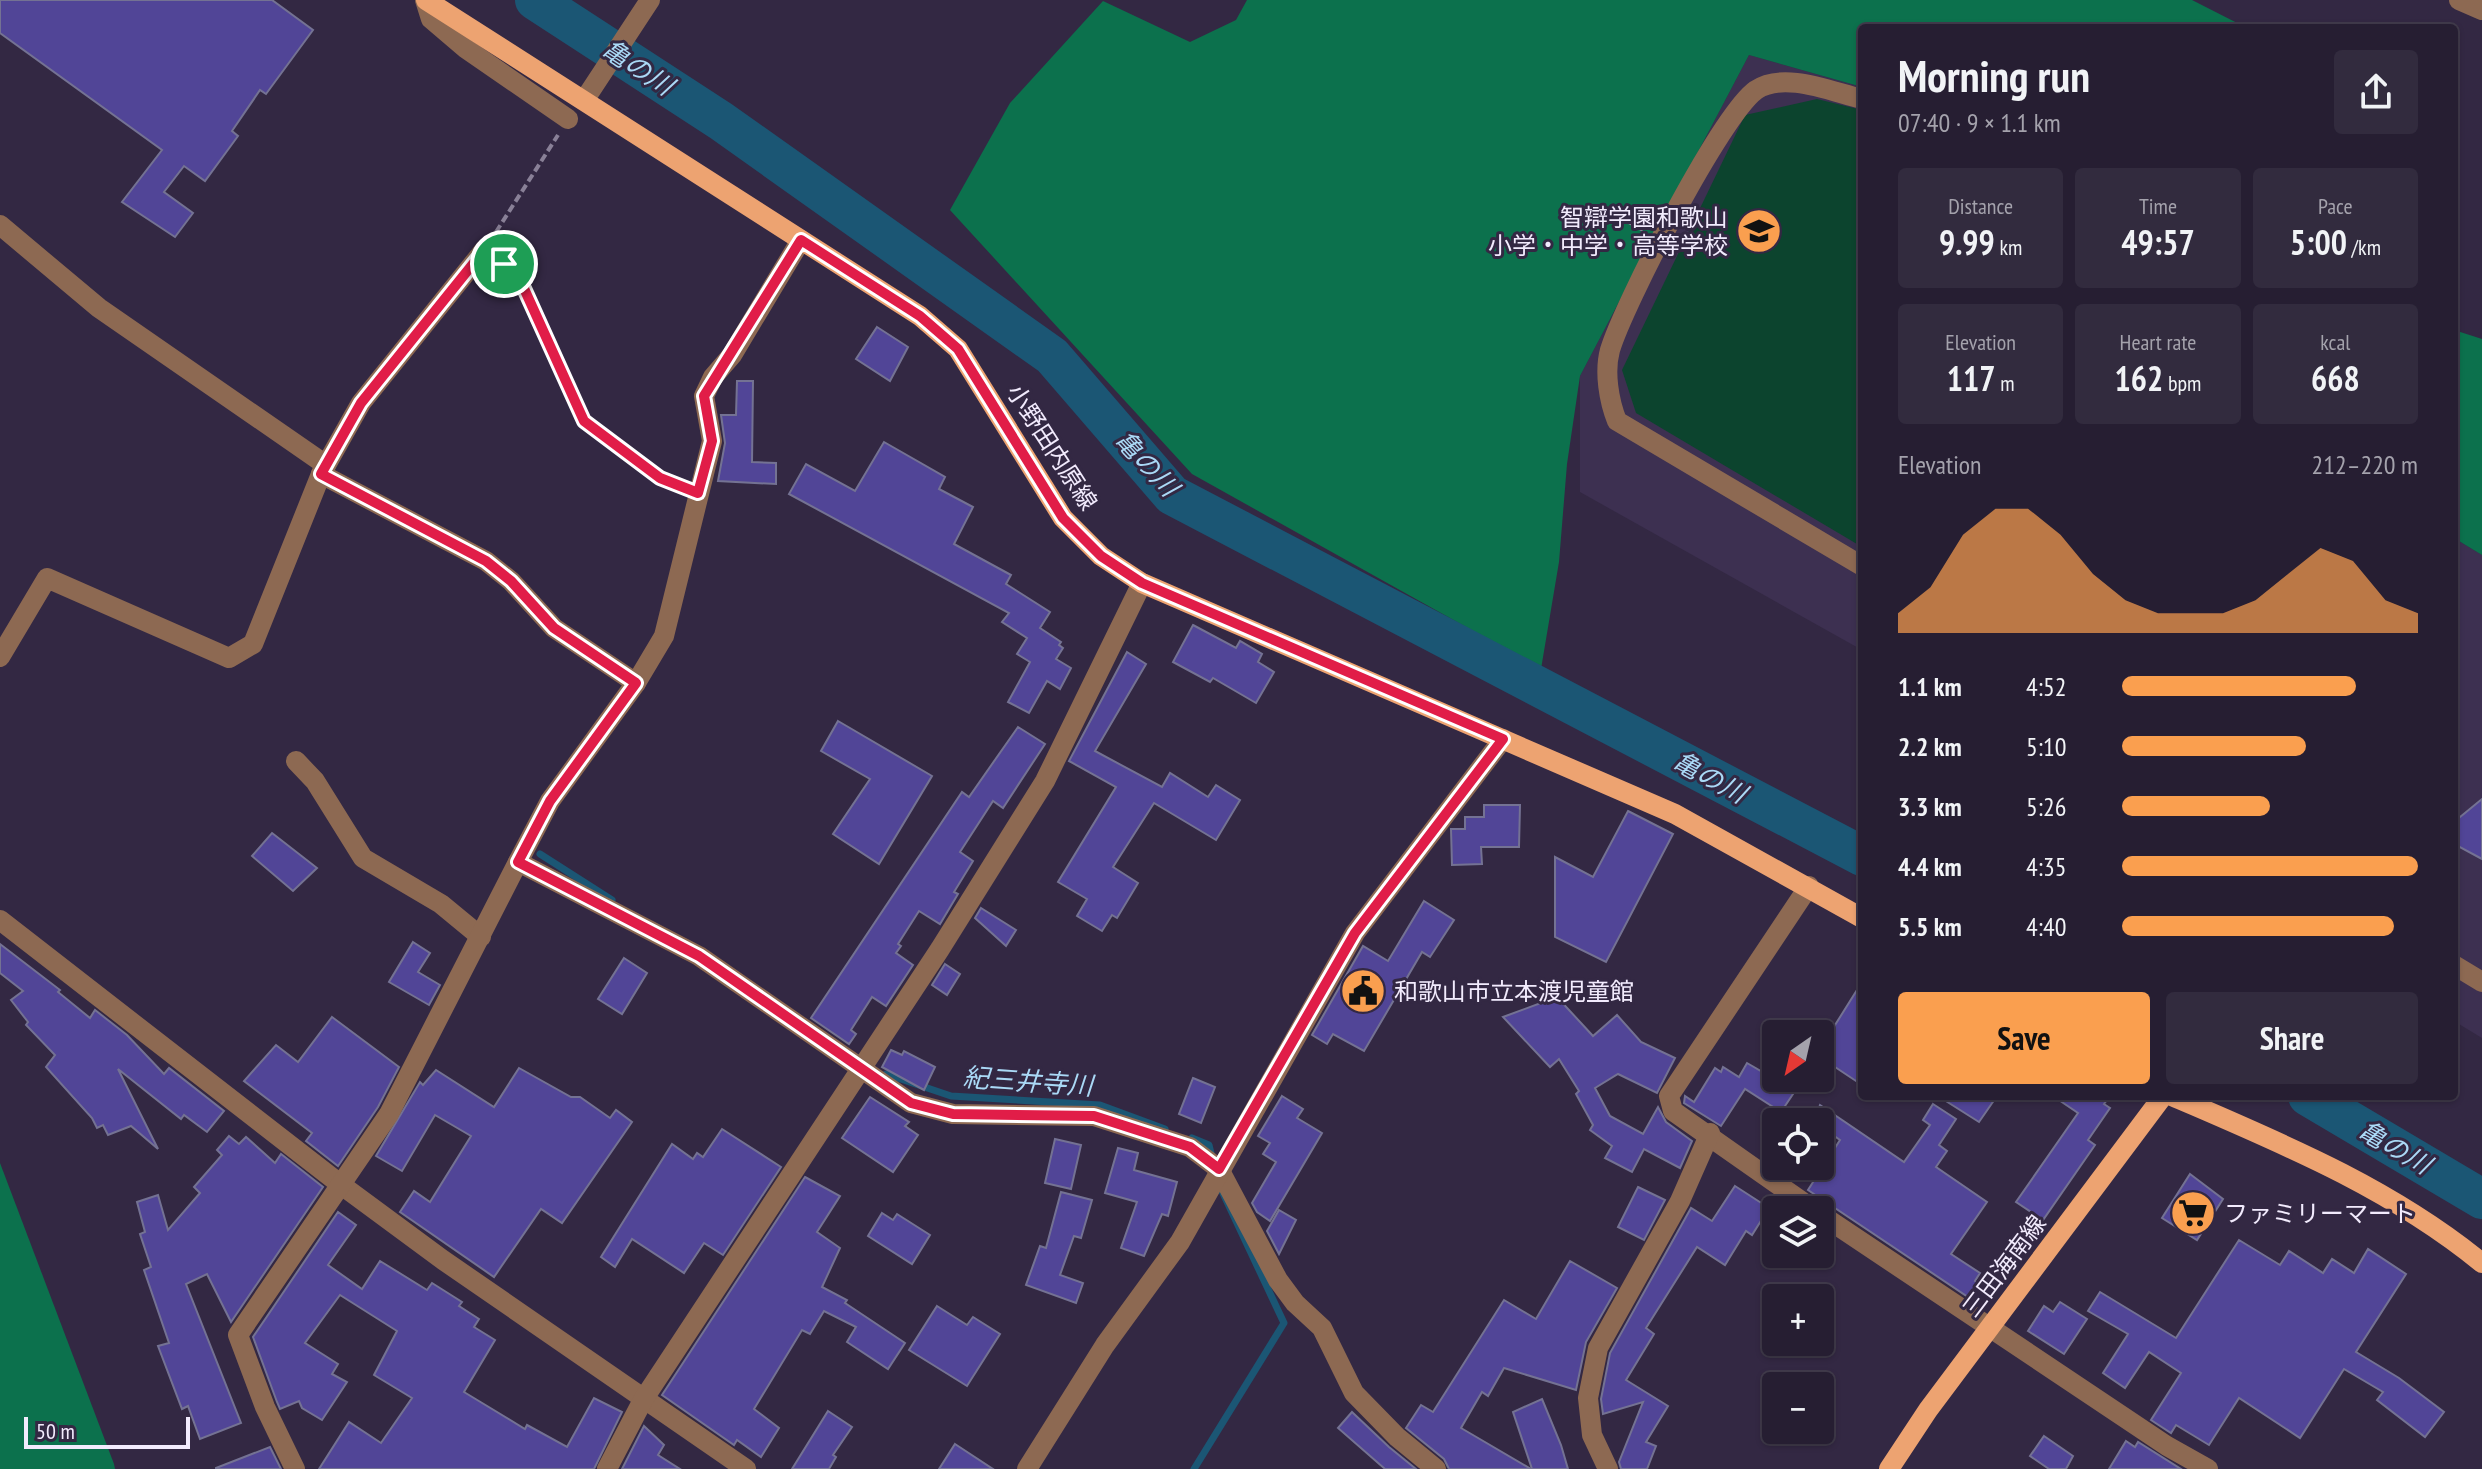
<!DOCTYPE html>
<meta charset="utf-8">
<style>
:root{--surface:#261e32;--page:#322b3e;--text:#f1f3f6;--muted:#a4a2ac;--line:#423c4d;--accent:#fa9f4f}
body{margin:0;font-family:"PT Sans Narrow","Noto Sans JP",sans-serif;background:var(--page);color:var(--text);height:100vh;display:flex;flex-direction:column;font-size:30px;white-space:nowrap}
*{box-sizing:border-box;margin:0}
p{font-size:26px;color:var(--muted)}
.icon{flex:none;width:44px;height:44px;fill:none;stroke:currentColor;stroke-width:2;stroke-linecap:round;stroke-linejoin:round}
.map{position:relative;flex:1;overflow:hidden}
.sheet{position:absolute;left:1858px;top:24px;width:600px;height:1076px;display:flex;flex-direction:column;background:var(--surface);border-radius:8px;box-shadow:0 2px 6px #0004,0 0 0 2px var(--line)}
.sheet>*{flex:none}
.needle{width:52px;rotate:214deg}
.fabs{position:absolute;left:1762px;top:1020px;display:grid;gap:16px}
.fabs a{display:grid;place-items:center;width:72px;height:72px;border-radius:8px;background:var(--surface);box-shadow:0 2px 6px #0004,0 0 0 2px var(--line);font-size:40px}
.scale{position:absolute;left:24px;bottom:20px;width:166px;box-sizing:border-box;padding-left:8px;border:4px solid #f2ebfd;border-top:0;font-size:22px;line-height:28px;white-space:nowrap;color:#f2ebfd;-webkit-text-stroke:6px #332843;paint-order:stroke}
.pin{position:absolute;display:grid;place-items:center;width:68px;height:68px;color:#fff;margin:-34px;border:4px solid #fff;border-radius:50%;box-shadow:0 2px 8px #0007}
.round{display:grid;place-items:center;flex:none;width:84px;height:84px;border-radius:8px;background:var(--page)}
.overview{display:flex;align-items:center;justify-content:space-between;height:136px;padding:0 40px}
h1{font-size:44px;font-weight:700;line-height:60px}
.figures{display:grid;grid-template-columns:repeat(3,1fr);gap:12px;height:136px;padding:8px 40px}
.figures div{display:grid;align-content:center;border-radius:8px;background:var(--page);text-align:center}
.figures b{font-size:34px;font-weight:700}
.figures small{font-size:22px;font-weight:400}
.figures p{font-size:22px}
.chart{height:224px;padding:16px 40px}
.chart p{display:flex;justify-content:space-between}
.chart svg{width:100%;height:144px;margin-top:8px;fill:var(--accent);opacity:.7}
.button{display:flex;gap:16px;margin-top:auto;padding:16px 40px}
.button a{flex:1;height:92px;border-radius:8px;background:var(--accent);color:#111;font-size:32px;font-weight:700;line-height:92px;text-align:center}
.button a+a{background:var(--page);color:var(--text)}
ul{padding:0 40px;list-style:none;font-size:26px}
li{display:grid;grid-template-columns:128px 96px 1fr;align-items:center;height:60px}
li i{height:20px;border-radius:10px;background:var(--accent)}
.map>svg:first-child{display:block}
.built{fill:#3d3051}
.green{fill:#0c442e}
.forest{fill:#0c714d}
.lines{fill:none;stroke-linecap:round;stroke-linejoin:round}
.stream{stroke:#1b5674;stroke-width:7}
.river{stroke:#1b5674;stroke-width:40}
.building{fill:#514597;stroke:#747293;stroke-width:2}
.path{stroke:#898097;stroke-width:4;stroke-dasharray:8 4;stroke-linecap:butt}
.minor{stroke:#8d6952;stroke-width:20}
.major{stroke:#eda371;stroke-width:20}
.route-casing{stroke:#fff;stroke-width:16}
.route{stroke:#e11d48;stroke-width:10}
.labels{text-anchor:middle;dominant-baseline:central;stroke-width:6;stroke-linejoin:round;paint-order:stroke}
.poi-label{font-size:24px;fill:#f2ebfd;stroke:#332843;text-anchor:start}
.street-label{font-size:24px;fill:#f2ebfd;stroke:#332843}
.water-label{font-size:26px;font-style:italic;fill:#aad9f6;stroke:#332843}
</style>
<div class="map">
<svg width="2482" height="1469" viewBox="0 0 2482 1469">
<rect width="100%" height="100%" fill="#332843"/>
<g class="built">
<polygon points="1749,55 1862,87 1862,650 1580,492 1580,376"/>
<polygon points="2454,538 2482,555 2482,1038 2454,1021"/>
</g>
<polygon class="green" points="1817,99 1862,110 1862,547 1636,413 1622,370 1745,115"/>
<g class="forest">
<polygon points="1247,0 2192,0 2247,28 1862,28 1862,87 1749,55 1580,376 1567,464 1559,562 1541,669 1192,474 950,210 1010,103 1103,1 1190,42 1236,20"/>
<polygon points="2454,330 2482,339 2482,555 2454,538"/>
<polygon points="0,1163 114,1464 115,1469 0,1469"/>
</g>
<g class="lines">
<g class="stream">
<polyline points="540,854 612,900"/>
<polyline points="886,1074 951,1096 1100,1105 1165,1129"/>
<polyline points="1192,1138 1209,1145 1212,1157"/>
<polyline points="1194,1469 1284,1323 1221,1189"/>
</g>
<g class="river">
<polyline points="535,0 721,121 1052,356 1172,495 1862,856"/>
<polyline points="2308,1096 2482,1199"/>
</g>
</g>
<g class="building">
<polygon points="0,0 272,0 313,30 266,94 260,90 232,131 238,136 205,181 184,166 164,192 193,213 175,237 122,202 162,150 0,33"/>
<polygon points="877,327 908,347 890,381 856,359"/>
<polygon points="737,381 753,381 752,462 776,463 776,484 718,481 725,443 721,415 736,415"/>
<polygon points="884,442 945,477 939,489 973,507 954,544 1011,575 1006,584 1050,612 1040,628 1061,642 1059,645 1063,648 1056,659 1071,668 1060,689 1047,681 1029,713 1008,702 1030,662 1017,654 1027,638 1002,622 1009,613 789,494 806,464 855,491"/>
<polygon points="1193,625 1236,648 1240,641 1262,654 1258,662 1274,672 1256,703 1213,678 1210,682 1173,662"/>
<polygon points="1127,652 1146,664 1095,751 1162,787 1170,773 1208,797 1216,785 1240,800 1216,840 1154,803 1113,867 1138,883 1117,918 1112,915 1102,931 1077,916 1087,899 1058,882 1116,787 1069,761"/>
<polygon points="838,721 932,776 879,864 833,834 870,779 821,751"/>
<polygon points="1018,727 1045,744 1003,808 993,801 960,852 973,861 954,892 958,894 940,924 919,911 898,944 901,946 896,953 913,965 886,1006 872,997 851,1030 856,1034 849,1044 811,1018 962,792 969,797"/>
<polygon points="2482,799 2482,859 2454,844 2454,822"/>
<polygon points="1484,805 1520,805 1519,847 1481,847 1482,864 1452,865 1451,829 1465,829 1465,817 1484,817"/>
<polygon points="1628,811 1673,834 1606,962 1555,937 1555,857 1593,877"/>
<polygon points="272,833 317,868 293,891 252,856"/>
<polygon points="1424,901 1454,920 1430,957 1422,952 1364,1051 1333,1034 1327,1044 1312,1035 1363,946 1388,961"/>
<polygon points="981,908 1016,930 1006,946 975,918"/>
<polygon points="413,942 430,953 418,972 440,985 429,1005 389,982"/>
<polygon points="0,944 60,990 58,992 90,1018 95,1010 127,1035 164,1074 169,1068 224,1111 207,1132 184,1115 181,1119 118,1069 158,1149 131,1126 108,1135 103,1125 97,1128 92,1118 46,1067 55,1055 26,1025 28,1022 11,1000 23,991 0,973"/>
<polygon points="624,958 647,973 622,1014 598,999"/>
<polygon points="945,964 960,974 947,995 932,985"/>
<polygon points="1862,982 1862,1085 1820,1057 1820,1049"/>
<polygon points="1557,997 1593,1036 1617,1015 1641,1042 1675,1058 1657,1093 1618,1074 1595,1088 1610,1116 1643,1134 1658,1107 1666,1122 1692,1141 1680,1168 1644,1149 1632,1172 1605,1158 1612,1146 1590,1130 1593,1125 1576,1094 1579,1091 1559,1059 1550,1067 1503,1017"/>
<polygon points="332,1017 399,1067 378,1107 338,1166 306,1141 312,1133 244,1081 276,1045 298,1062"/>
<polygon points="891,1050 902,1055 904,1051 935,1067 924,1090 882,1067"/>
<polygon points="1747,1063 1795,1091 1781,1112 1745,1089 1721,1126 1684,1103 1685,1096 1694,1102 1715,1068 1721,1072 1723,1067 1739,1077"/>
<polygon points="519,1068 571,1097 580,1097 610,1118 616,1110 632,1122 562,1223 541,1209 494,1277 400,1212 414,1191 430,1202 471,1136 435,1115 402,1171 376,1156 420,1082 423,1085 436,1070 494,1107"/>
<polygon points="1193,1078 1215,1087 1201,1123 1179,1114"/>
<polygon points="1282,1096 1303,1109 1297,1118 1322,1133 1270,1221 1257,1212 1252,1203 1276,1162 1263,1154 1270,1143 1258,1136"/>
<polygon points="1938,1096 1997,1096 1979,1122"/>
<polygon points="2053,1096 2110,1096 2104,1104 2110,1108 2088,1140 2095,1145 2043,1220 2016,1202 2078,1113"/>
<polygon points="870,1097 909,1122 905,1126 918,1135 893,1172 842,1138"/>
<polygon points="1933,1104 1956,1119 1939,1145 1947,1151 1936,1167 1987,1202 1951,1254 1980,1273 1975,1281 1980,1284 1971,1299 1808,1190 1840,1140 1820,1126 1820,1122 1814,1122 1820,1105 1904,1162 1930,1125 1923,1120"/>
<polygon points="722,1129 781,1167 723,1255 704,1243 684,1273 632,1239 615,1267 601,1257 672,1144 693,1159 697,1153 703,1157"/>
<polygon points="229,1136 239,1144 246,1137 275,1163 281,1154 323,1187 231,1322 207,1274 186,1284 241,1423 200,1439 188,1406 182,1409 158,1346 169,1343 144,1270 151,1267 140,1234 145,1232 137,1202 158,1195 168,1230 200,1193 194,1187 222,1155 217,1150"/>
<polygon points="1055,1139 1081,1145 1071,1189 1045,1183"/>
<polygon points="1118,1148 1138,1153 1134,1170 1177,1182 1168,1216 1162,1214 1144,1256 1121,1248 1137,1202 1105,1193"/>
<polygon points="2190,1174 2223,1199 2197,1240 2162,1218"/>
<polygon points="805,1177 840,1196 817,1232 840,1248 822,1287 847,1300 845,1303 905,1343 888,1369 847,1342 856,1327 824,1311 810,1334 802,1330 754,1409 779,1428 761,1457 737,1440 734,1445 662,1395"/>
<polygon points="1735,1186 1769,1208 1752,1235 1746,1231 1725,1265 1697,1247 1646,1328 1654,1334 1626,1380 1668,1406 1646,1442 1656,1446 1647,1469 1621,1469 1619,1462 1643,1402 1603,1414 1601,1399 1610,1353 1691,1208 1712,1221"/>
<polygon points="1638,1187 1665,1200 1644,1240 1618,1227"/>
<polygon points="1061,1192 1092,1200 1081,1238 1074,1236 1060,1275 1083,1283 1076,1303 1026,1285 1040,1246 1046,1248"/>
<polygon points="1279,1210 1296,1220 1279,1254 1267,1231"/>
<polygon points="338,1212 356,1225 328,1265 362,1289 380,1261 427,1290 432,1283 462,1302 459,1306 479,1319 474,1327 495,1340 464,1392 525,1429 527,1425 567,1447 594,1398 622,1412 594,1469 319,1469 349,1422 381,1443 412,1398 374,1375 397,1331 340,1295 305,1343 338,1364 332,1374 347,1382 322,1420 302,1408 299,1401 280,1409 277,1402 253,1337"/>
<polygon points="882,1213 893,1220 897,1214 930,1235 912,1264 868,1236"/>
<polygon points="2239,1240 2280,1265 2289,1251 2323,1273 2332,1259 2354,1273 2368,1249 2406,1274 2356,1352 2399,1378 2444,1412 2425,1437 2377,1400 2383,1392 2344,1369 2300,1438 2239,1398 2209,1445 2176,1425 2171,1433 2151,1420 2181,1373 2149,1352 2125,1388 2103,1373 2128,1334 2088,1311 2100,1292 2176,1338"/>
<polygon points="1570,1261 1617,1288 1586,1342 1576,1390 1504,1368 1488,1396 1482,1392 1461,1428 1531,1469 1449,1469 1444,1459 1406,1428 1421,1405 1433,1412 1504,1300 1536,1319"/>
<polygon points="2060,1302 2087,1319 2064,1354 2028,1331 2044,1306 2053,1312"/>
<polygon points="937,1306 967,1325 973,1317 1000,1334 967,1386 909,1350"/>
<polygon points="1542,1399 1561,1445 1568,1469 1532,1469 1513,1412"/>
<polygon points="828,1411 852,1427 833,1455 836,1457 829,1469 792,1469"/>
<polygon points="1352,1412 1389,1447 1416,1469 1385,1469 1338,1428"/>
<polygon points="644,1426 664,1445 658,1455 680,1469 622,1469"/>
<polygon points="2044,1436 2073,1456 2066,1469 2049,1469 2030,1456"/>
<polygon points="2126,1441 2135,1447 2138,1442 2181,1469 2109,1469"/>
<polygon points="955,1444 993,1469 939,1469"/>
<polygon points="270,1447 281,1469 216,1469 216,1468"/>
</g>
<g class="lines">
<g class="path">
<polyline points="1608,210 1643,230"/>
<polyline points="496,232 558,135"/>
<path d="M 501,262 C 548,304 547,371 583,420 C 599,441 656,476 681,486"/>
</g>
<g class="minor">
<polyline points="425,0 431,19 465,48 568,119"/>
<polyline points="2459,0 2482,10"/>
<polyline points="585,99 650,0"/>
<path d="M 1862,99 C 1832,92 1784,71 1756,90 C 1721,115 1624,304 1610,350 C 1604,372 1609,401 1617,421 L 1862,566"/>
<polyline points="0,225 99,308 326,465"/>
<polyline points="801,240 732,355 713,377 704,396 712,441 664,636 636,683 550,801 518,862 699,956 911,1103 953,1114 1094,1116 1190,1147 1219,1169 1278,1280 1295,1303 1322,1328 1354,1393 1397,1437 1436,1469"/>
<polyline points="321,474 486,561 511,581 554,628 636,683"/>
<polyline points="0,657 47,578 229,658 253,644 321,474 361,403 485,249"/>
<polyline points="296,761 315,781 363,858 441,904 481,937"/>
<polyline points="1809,886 1669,1096 1673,1111 1814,1210"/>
<polyline points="0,920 340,1184 443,1260 746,1469"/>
<polyline points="2454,965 2482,982"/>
<polyline points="1820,1214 2167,1446 2208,1469"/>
<polyline points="295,1469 265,1407 238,1335 389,1114 518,862"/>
<polyline points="607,1469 643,1400 940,949 1045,781 1142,583"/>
<polyline points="1027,1469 1105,1345 1180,1242 1355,933 1503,739"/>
<polyline points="1608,1469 1592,1435 1588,1398 1598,1348 1680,1201 1710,1133"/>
</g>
<g class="major">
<polyline points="426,0 920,316 958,349 1063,518 1101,556 1142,583 1675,814 1862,918"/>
<path d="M 2172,1096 C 2281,1143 2389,1187 2482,1263"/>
<polyline points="1889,1469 1928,1410 2163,1096"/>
</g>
</g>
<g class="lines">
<g class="route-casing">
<polygon id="route" points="801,240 920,316 958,349 1063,518 1101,556 1142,583 1503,739 1355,933 1219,1169 1190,1147 1094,1116 953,1114 911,1103 699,956 518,862 550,801 636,683 554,628 511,581 486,561 321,474 361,403 485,249 522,284 584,421 660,478 698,493 712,441 704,396"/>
</g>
<use href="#route" class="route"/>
</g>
<defs>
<g id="school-disc" transform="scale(2.3)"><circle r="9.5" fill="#fa9f4f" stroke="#332843"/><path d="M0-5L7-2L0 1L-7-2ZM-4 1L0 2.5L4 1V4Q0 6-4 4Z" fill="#111"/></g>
<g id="civic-disc" transform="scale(2.3)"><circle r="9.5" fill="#fa9f4f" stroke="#332843"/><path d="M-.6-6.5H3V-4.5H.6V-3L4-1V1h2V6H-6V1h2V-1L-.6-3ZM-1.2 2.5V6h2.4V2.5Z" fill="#111"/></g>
<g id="supermarket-disc" transform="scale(2.3)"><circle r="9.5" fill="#fa9f4f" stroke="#332843"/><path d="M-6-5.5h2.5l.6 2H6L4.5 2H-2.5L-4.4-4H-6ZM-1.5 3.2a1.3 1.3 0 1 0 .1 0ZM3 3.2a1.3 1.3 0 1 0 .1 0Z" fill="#111"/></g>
</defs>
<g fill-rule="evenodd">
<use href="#school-disc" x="1759" y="231"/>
<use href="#civic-disc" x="1363" y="991"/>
<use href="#supermarket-disc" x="2193" y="1213"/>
</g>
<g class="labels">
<g class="poi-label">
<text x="1728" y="217" text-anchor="end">智辯学園和歌山<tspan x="1728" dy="28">小学・中学・高等学校</tspan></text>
<text x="1394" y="991">和歌山市立本渡児童館</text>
<text x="2224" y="1213">ファミリーマート</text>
</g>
<g class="street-label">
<text transform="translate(1052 447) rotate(57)">小野田内原線</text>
<text transform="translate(2004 1266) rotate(-53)">三田海南線</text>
</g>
<g class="water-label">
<text transform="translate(638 67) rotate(33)">亀の川</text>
<text transform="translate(1147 463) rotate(47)">亀の川</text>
<text transform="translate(1710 777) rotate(28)">亀の川</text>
<text transform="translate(1028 1081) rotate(4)">紀三井寺川</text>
<text transform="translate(2395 1147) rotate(30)">亀の川</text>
</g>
</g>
</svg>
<div class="fabs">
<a><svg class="needle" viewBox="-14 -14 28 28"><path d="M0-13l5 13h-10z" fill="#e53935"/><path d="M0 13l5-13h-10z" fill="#a4a2ac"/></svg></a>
<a><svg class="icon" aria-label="locate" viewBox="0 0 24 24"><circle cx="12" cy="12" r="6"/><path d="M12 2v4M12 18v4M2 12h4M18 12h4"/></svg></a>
<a><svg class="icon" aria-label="layers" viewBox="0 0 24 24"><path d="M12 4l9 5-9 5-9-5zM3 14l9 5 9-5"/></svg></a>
<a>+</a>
<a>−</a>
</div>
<div class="scale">50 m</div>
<div class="pin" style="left:504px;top:264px;background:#1e9e55"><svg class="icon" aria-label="arrive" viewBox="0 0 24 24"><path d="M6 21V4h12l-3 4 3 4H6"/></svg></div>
<section class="sheet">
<div class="overview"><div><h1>Morning run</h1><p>07:40 · 9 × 1.1 km</p></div><a class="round"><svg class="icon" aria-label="share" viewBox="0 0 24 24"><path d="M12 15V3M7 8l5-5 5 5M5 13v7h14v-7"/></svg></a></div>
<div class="figures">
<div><p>Distance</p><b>9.99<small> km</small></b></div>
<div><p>Time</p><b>49:57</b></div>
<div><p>Pace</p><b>5:00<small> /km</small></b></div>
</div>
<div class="figures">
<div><p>Elevation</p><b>117<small> m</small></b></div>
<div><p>Heart rate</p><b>162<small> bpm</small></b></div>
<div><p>kcal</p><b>668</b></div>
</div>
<div class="chart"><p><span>Elevation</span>212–220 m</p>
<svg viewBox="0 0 160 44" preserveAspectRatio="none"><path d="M0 44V38L10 30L20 14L30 6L40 6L50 14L60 26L70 34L80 38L90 38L100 38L110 34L120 26L130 18L140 22L150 34L160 38V44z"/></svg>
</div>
<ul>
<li><b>1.1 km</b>4:52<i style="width:79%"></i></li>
<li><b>2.2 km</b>5:10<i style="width:62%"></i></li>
<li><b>3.3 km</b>5:26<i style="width:50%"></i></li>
<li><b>4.4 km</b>4:35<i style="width:100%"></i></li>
<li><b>5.5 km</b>4:40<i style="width:92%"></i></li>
</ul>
<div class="button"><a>Save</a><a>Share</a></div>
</section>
</div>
